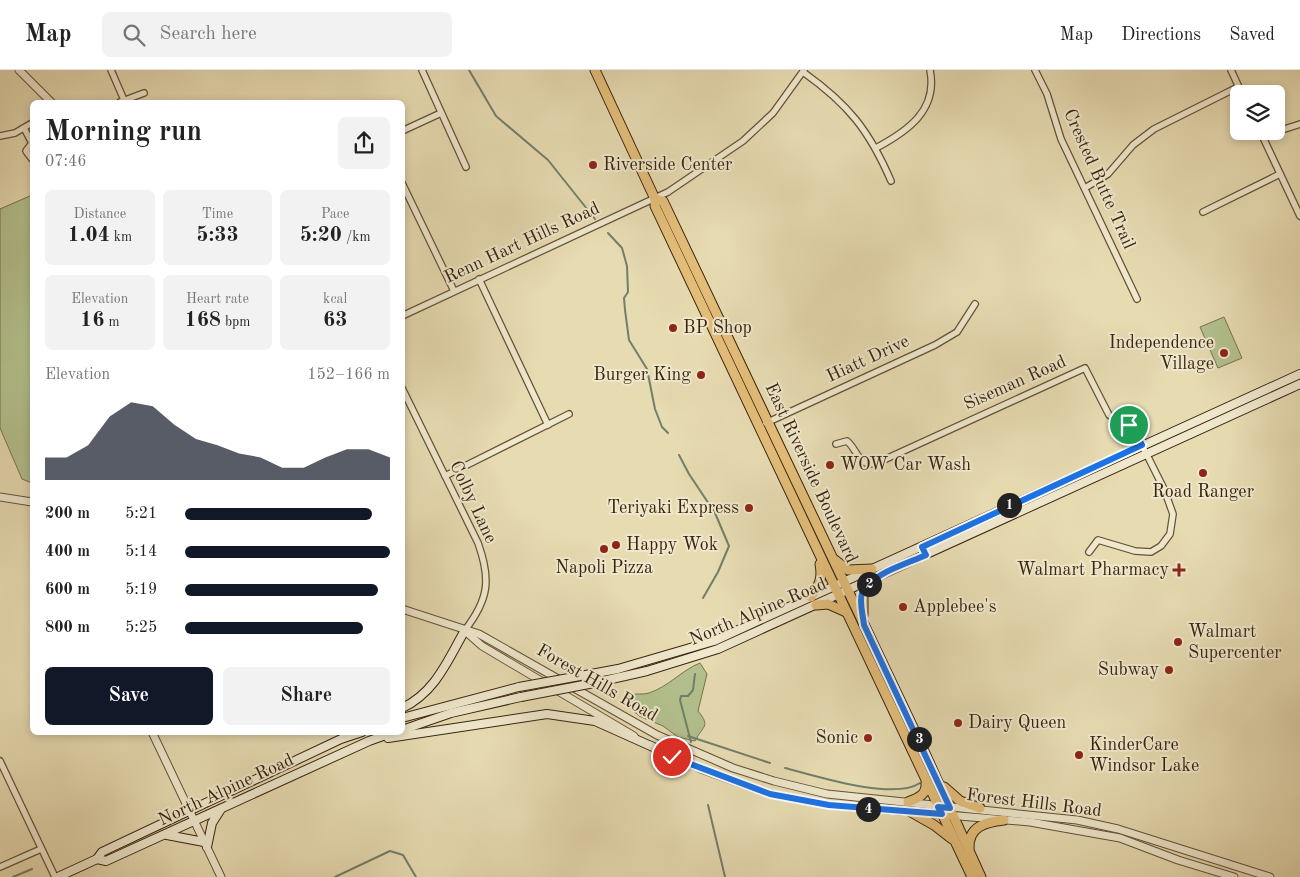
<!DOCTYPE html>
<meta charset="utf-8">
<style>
:root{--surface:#fff;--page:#f2f2f2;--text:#222;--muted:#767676;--line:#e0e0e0;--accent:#111827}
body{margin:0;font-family:"Old Standard TT",serif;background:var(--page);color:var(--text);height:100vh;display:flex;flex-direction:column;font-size:19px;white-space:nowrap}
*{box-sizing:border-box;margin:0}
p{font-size:16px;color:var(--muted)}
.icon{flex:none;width:28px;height:28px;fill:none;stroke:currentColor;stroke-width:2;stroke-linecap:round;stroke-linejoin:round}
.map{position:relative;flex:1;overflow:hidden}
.sheet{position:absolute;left:30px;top:30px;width:375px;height:635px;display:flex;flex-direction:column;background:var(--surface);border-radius:8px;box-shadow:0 2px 8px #0003}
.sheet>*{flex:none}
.fabs{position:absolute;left:1230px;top:15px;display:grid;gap:10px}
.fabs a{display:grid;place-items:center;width:55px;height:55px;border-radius:8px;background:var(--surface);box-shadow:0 2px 8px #0003;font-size:25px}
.pin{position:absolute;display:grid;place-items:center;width:42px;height:42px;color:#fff;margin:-21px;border:2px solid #fff;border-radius:50%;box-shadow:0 1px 5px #0007}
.km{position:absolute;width:25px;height:25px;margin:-12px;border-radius:50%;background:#222;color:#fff;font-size:14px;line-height:25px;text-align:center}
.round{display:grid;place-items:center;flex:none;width:52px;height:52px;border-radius:8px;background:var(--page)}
.head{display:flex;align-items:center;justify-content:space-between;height:85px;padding:0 15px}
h1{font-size:28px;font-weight:700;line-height:38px}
.stats{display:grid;grid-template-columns:repeat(3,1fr);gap:8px;height:85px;padding:5px 15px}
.stats div{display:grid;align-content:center;border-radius:8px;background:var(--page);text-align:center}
.stats b{font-size:21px;font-weight:700}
.stats small{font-size:14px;font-weight:400}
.stats p{font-size:14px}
.chart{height:140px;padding:10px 15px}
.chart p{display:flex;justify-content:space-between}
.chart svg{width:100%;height:90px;margin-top:5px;fill:var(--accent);opacity:.7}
.cta{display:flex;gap:10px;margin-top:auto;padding:10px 15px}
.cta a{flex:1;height:58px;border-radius:8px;background:var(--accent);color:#fff;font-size:20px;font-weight:700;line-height:58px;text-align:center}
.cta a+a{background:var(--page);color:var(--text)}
ul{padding:0 15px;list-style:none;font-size:16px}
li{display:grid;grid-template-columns:80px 60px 1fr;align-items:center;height:38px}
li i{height:12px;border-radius:6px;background:var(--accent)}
header{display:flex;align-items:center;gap:30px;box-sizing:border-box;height:70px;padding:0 25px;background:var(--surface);border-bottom:1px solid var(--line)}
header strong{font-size:24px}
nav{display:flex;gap:28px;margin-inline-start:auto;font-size:18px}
.search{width:350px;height:45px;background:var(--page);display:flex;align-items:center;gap:12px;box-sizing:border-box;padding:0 18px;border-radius:8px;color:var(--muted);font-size:19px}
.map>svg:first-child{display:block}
.green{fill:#b3c18e;stroke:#76724f}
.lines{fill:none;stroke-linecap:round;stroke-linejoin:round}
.stream{stroke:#717f6b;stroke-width:2}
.minor-casing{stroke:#645238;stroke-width:8}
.tertiary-casing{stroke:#645238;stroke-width:9}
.secondary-casing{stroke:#392410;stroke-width:10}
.primary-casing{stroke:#392410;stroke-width:11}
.minor{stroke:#efe8cd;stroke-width:5.5}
.tertiary{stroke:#efe8cd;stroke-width:7}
.secondary{stroke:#efe8cd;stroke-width:8}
.primary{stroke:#e4be79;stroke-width:9}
.secondary-bridge-casing{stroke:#392410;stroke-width:10;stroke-linecap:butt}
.secondary-bridge{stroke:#efe8cd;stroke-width:8}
.route-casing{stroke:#fff;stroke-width:10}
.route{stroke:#1a73e8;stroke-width:6}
.poi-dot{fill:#8f2418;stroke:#efe8cd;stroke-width:2}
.labels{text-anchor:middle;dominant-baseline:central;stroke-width:4;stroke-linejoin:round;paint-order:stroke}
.poi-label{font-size:18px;fill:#392410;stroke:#efe8cd;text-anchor:start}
.street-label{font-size:18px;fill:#392410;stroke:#efe8cd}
</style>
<header>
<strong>Map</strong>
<div class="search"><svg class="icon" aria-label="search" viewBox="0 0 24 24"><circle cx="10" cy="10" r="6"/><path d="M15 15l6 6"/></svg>Search here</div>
<nav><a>Map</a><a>Directions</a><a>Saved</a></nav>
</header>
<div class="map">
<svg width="1300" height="807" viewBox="0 0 1300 807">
<rect width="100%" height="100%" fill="#e7dbb2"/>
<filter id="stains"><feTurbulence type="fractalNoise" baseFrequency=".004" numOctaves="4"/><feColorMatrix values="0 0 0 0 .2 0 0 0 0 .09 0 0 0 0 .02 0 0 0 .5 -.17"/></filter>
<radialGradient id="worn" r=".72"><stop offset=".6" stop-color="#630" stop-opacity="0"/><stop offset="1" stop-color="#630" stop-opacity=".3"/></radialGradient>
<g class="green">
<polygon points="32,125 32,413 22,409 0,358 0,139"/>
<polygon points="1224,247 1242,288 1218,298 1200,257"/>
<path d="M 700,593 L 707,604 L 698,641 C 711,657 703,655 695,671 L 678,667 L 663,656 L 639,646 L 628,636 L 627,630 L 630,625 C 636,623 643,625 649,623 C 668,617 682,600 700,593 Z"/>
</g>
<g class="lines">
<g class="stream">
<polyline points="469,0 496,46 548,90 595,149"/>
<polyline points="608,163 622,178 627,196 628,222 624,228 625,240 629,270 647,299 655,339 662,357 668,363"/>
<polyline points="679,385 689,404 715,443 729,476 718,502 703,528"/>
<polyline points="688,666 770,693"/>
<polyline points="691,672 680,630 681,626 688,626 693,620 695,604"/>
<path d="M 785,698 C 816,706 893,731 920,713"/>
<polyline points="708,735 725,807"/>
<polyline points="13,807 32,799"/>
<polyline points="335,807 390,781 403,785 416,807"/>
</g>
<g class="minor-casing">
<g id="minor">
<polyline points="111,0 124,30"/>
<polyline points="422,0 466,97"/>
<polyline points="1035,0 1047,24 1061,69 1137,229"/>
<polyline points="1231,0 1242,24"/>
<path d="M 803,2 C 848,34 869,60 891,111"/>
<polyline points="120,32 144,23"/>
<polyline points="24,58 32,73"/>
<polyline points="402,61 441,43"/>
<polyline points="1260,61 1300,146"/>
<polyline points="0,66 15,63 32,53"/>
<polyline points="1263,66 1300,54"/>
<polyline points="32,73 26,81 32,89"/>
<path d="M 876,78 C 908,61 938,40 930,0"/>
<polyline points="402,113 454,221"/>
<polyline points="1085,118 1108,104 1133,75 1154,59 1238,17"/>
<polyline points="1203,142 1280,104"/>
<polyline points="479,209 548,355"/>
<polyline points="402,246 668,122 743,71 773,43 804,0"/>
<path d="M 402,318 L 478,473 C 491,509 489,529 465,560"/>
<polyline points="766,353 935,275 957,262 975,234"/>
<path d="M 836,374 L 847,371 C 858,380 858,398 877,393 L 1085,298 L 1109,345 L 1135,361 L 1164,419 L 1173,444 L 1170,464 L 1161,476 L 1151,482 L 1135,481 L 1098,470 L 1089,482"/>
<polyline points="445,406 569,344"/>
<polyline points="0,691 55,807"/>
<polyline points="0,797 41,779"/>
</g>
</g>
<g class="tertiary-casing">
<g id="tertiary">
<polyline points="19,0 51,32"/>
<polyline points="0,427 32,432"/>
<polyline points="402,539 479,564 657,665 733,698 774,711 827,724 1077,750 1118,759 1270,807"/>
<polyline points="465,561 482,576 634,666"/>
<polyline points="152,662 221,807"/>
<polyline points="650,675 701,699 770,724 829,735 1030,752 1120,768 1178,790 1234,807"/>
</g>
</g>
<g class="secondary-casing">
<g id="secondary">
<polyline points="591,604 618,599 714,571 1300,304"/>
<polyline points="594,613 647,601 718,579 1300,314"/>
<path d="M 402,638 C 435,623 448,590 465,560"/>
<polyline points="402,648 519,617"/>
<polyline points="402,660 451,643 521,627"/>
<polyline points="388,668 547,644 595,651 653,677"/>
<polyline points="167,765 204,772"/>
<polyline points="207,777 212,753 221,739"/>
<polyline points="97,789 106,791 369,671 394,662"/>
<polyline points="58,807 97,789 102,782 341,669 362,662"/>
</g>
</g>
<g class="primary-casing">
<g id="primary">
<polyline points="595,0 655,129 655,136 972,807"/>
<polyline points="655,129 663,131 919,670 981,807"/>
<polyline points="835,490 848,500 872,499"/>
<path d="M 811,527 C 819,515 823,509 820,494"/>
<polyline points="816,535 828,534 846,542"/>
<polyline points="863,545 863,522 872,510"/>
<polyline points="944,717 960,731 980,738"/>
<path d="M 908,732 C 918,728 927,725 926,713"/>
<polyline points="911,742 934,755 952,769"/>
<path d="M 969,779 C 968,756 986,752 1004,750"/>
</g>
</g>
<use href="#minor" class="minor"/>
<use href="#tertiary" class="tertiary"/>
<use href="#secondary" class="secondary"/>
<use href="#primary" class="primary"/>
<g class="secondary-bridge-casing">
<g id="secondary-bridge">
<polyline points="519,617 591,604"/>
<polyline points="521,627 594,613"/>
</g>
</g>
<use href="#secondary-bridge" class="secondary-bridge"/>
</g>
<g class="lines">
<g class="route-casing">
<path id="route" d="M 672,687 L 770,724 L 829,735 L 942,744 L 938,737 L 950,738 L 864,555 C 863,545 859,533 862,523 C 868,505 909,493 926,485 L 922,477 L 1142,375 L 1135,361 L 1129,355"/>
</g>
<use href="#route" class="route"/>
</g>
<g class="poi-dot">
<circle cx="593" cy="95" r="5"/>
<circle cx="673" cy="258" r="5"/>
<circle cx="1224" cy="283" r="5"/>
<circle cx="701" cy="305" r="5"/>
<circle cx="830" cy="395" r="5"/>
<circle cx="1203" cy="403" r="5"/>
<circle cx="749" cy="438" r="5"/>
<circle cx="616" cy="475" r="5"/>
<circle cx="604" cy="479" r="5"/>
<path d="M1176.5 492.5h5v5h5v5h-5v5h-5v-5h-5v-5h5z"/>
<circle cx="903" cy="537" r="5"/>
<circle cx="1178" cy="572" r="5"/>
<circle cx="1169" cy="600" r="5"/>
<circle cx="958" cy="653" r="5"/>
<circle cx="868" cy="668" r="5"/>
<circle cx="1079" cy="685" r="5"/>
</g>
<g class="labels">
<g class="poi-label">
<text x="603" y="95">Riverside Center</text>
<text x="683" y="258">BP Shop</text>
<text x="1214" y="273" text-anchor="end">Independence<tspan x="1214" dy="21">Village</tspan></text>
<text x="691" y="305" text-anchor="end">Burger King</text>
<text x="840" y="395">WOW Car Wash</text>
<text x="1203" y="422" text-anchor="middle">Road Ranger</text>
<text x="739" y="438" text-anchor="end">Teriyaki Express</text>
<text x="626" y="475">Happy Wok</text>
<text x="604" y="498" text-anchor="middle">Napoli Pizza</text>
<text x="1169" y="500" text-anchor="end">Walmart Pharmacy</text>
<text x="913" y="537">Applebee's</text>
<text x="1188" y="562">Walmart<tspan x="1188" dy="21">Supercenter</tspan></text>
<text x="1159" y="600" text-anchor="end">Subway</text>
<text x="968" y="653">Dairy Queen</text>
<text x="858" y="668" text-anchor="end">Sonic</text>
<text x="1089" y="675">KinderCare<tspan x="1089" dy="21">Windsor Lake</tspan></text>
</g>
<g class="street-label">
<text transform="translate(1099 109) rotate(66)">Crested Butte Trail</text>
<text transform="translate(522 173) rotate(-25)">Renn Hart Hills Road</text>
<text transform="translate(868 289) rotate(-25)">Hiatt Drive</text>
<text transform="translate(1015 313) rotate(-24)">Siseman Road</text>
<text transform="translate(811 403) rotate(65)">East Riverside Boulevard</text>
<text transform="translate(473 432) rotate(65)">Colby Lane</text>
<text transform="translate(758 542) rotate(-23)">North Alpine Road</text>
<text transform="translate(597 613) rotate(30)">Forest Hills Road</text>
<text transform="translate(226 720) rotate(-25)">North Alpine Road</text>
<text transform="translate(1034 733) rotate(7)">Forest Hills Road</text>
</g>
</g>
<rect width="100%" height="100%" filter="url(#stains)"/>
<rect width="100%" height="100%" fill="url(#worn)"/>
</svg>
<div class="fabs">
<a><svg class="icon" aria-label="layers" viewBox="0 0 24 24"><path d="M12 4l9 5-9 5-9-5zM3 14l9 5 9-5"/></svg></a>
</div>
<div class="pin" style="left:1129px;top:355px;background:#1e9e55"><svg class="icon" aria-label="arrive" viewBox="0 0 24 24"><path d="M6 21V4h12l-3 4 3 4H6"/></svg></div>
<div class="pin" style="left:672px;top:687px;background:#d93025"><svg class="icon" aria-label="check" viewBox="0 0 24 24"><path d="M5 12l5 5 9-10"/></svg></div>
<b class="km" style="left:1009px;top:435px">1</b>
<b class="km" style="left:869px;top:514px">2</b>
<b class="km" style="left:919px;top:669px">3</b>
<b class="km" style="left:868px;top:739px">4</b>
<section class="sheet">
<div class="head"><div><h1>Morning run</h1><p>07:46</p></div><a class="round"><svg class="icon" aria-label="share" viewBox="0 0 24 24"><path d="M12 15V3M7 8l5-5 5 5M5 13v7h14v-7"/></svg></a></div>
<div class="stats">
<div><p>Distance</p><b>1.04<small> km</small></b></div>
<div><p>Time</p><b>5:33</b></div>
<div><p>Pace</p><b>5:20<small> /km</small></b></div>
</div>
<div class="stats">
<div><p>Elevation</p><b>16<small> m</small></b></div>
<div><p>Heart rate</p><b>168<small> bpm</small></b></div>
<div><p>kcal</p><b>63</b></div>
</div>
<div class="chart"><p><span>Elevation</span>152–166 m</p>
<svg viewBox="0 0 160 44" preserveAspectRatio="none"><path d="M0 44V33L10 33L20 27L30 13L40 6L50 8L60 17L70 24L80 27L90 31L100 33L110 38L120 38L130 33L140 29L150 29L160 33V44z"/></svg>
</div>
<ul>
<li><b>200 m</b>5:21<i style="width:91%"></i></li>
<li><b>400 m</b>5:14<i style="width:100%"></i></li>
<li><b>600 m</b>5:19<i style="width:94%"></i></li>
<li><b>800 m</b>5:25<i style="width:87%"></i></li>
</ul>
<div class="cta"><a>Save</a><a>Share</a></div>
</section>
</div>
